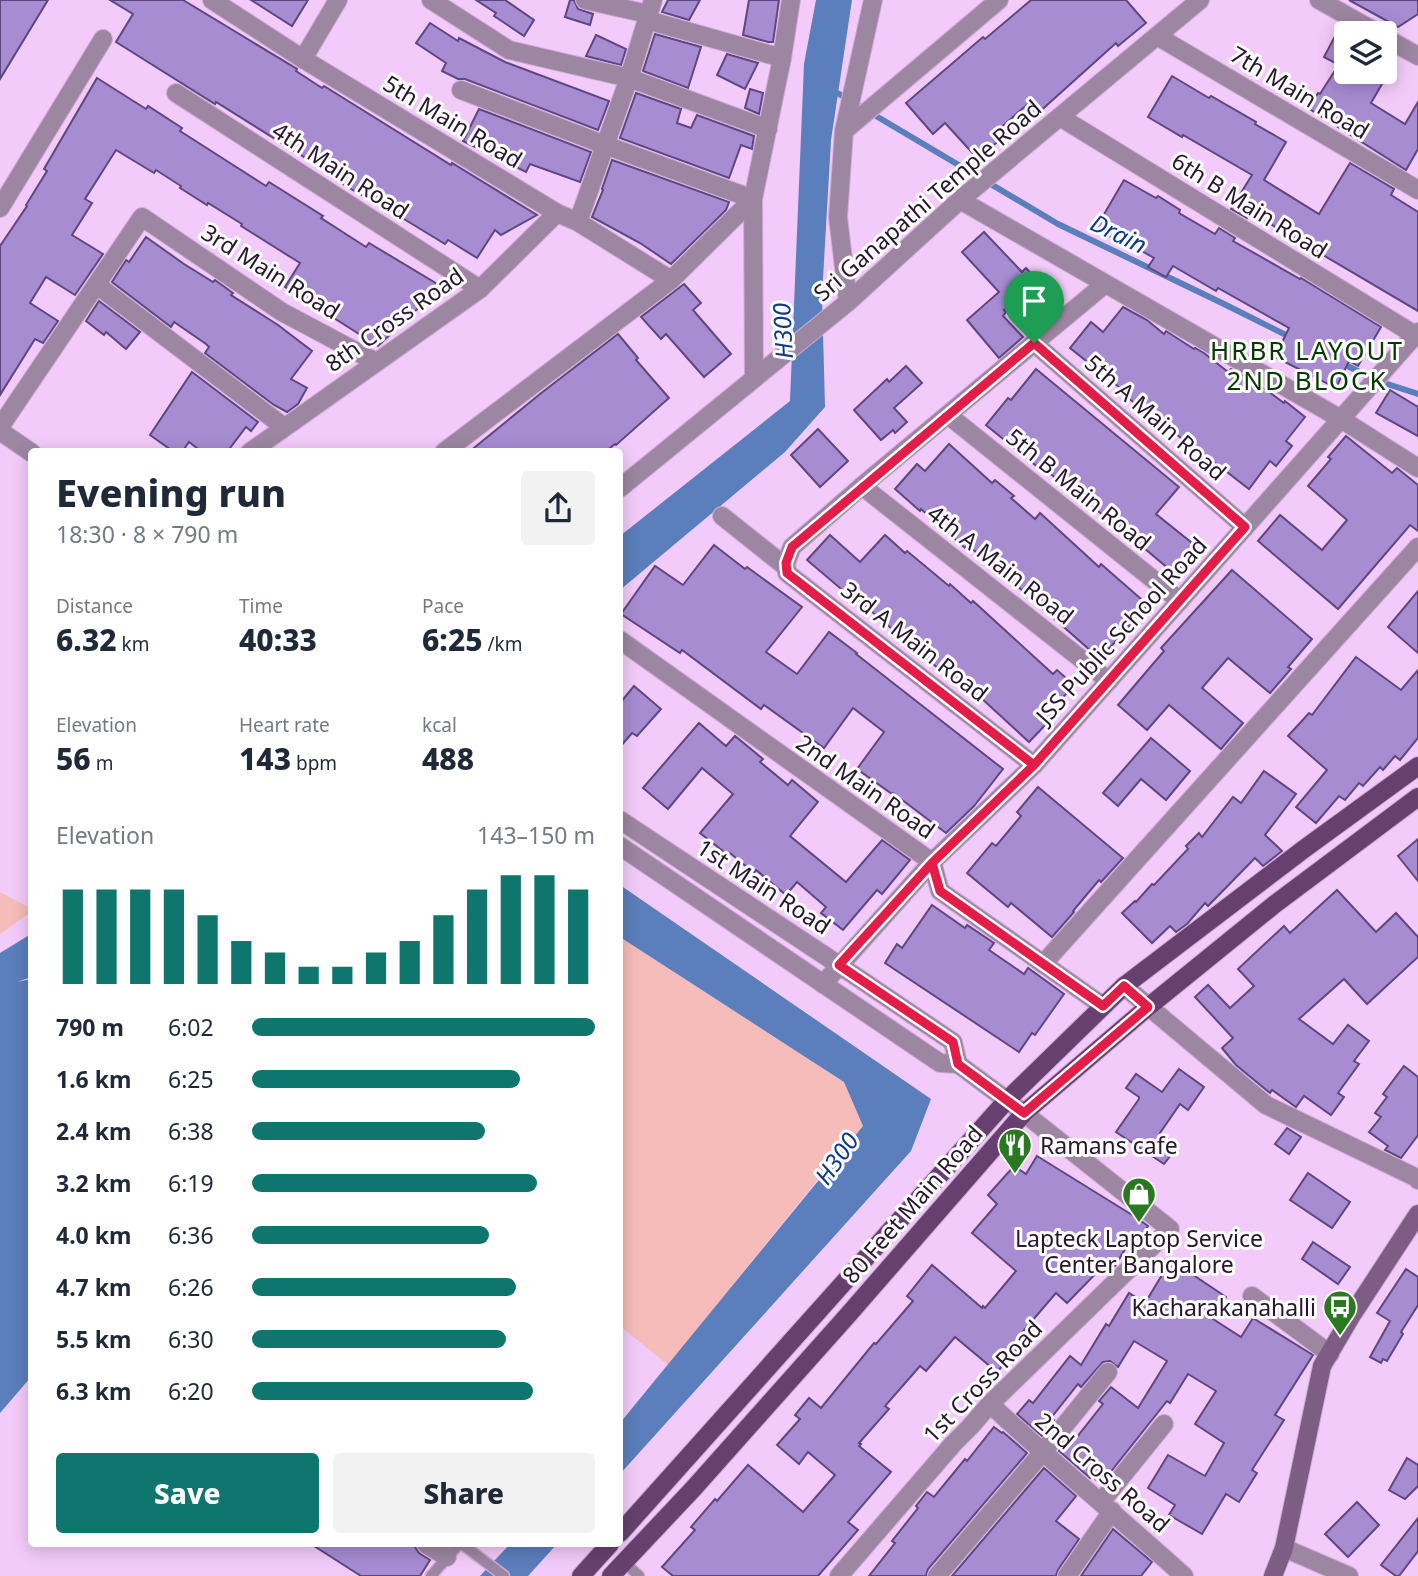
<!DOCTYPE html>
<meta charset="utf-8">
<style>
:root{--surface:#fff;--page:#f2f2f3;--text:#1f2937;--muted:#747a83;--accent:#0f766e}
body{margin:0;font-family:"Noto Sans",sans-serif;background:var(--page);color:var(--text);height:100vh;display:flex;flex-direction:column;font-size:26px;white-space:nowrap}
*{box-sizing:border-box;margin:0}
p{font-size:23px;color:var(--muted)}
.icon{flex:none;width:38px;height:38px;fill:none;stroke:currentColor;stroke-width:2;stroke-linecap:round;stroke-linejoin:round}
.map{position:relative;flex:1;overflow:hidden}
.panel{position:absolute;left:28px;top:448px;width:595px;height:1099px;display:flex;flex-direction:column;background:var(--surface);border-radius:7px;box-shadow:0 4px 18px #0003}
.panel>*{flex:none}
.buttons{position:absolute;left:1334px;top:21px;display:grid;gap:14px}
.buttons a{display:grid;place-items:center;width:63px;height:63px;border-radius:7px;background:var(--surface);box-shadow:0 4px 18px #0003;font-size:35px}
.pin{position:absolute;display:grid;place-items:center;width:60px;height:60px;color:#fff;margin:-72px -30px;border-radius:50% 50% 50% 0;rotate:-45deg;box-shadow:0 0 7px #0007}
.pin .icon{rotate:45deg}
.round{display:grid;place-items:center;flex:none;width:74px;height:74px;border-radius:7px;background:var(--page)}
.summary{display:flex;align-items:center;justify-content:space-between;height:119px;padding:0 28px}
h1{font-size:38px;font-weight:800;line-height:52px}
.figures{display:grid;grid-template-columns:repeat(3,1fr);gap:10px;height:119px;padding:7px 28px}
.figures div{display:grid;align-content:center}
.figures b{font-size:30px;font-weight:800}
.figures small{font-size:19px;font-weight:400}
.figures p{font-size:19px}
.chart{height:196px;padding:14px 28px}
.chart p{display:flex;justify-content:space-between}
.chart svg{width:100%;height:126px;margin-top:7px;stroke:var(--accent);stroke-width:6}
.cta{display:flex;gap:14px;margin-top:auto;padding:14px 28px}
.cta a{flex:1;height:80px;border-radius:7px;background:var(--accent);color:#fff;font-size:28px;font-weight:800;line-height:80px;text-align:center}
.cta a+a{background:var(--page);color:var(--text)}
ul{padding:0 28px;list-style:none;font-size:23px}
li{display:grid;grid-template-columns:112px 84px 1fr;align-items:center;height:52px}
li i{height:18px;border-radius:9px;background:var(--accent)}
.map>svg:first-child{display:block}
.green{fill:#f6bcb9}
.water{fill:#5b7ebc}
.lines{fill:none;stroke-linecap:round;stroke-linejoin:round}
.stream{stroke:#5b7ebc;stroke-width:6}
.building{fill:#a78cd2;stroke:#5e4781;stroke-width:2}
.service-casing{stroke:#ceaad5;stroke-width:13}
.minor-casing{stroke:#ceaad5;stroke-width:20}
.tertiary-casing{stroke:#ceaad5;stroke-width:20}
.secondary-casing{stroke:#ceaad5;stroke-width:20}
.primary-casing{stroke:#ceaad5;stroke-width:20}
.service{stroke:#9d86a1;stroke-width:10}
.minor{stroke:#9d86a1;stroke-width:18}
.tertiary{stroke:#9d86a1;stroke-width:18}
.secondary{stroke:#7e5d84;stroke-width:18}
.primary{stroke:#68406f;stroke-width:18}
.route-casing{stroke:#fff;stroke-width:14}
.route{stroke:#e11d48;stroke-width:9}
.labels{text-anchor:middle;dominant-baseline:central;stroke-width:6;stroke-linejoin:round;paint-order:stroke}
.street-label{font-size:23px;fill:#28162c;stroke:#fcfcfc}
.poi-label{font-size:23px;fill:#28162c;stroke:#fcfcfc;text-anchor:start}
.water-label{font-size:24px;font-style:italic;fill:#103984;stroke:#fcfcfc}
.quarter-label{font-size:26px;letter-spacing:2px;fill:#053900;stroke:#fcfcfc}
</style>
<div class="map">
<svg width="1418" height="1576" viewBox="0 0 1418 1576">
<rect width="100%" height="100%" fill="#f3cbfa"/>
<g class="green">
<polygon points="0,892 32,909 31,912 0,934"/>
<polygon points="620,937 844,1082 863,1126 818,1179 668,1365 620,1326"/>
</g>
<g class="water">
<polygon points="816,0 852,0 831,140 822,296 825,407 785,452 620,590 620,536 790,401 804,64"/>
<polygon points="620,885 931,1099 911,1151 620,1474 620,1423 863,1126 844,1082 620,937"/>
<polygon points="31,934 31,977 17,982 31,979 31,1377 0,1413 0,953"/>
<polygon points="510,1544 557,1544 528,1576 480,1576"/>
</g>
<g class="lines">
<g class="stream">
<polyline points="834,91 1058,224 1224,304 1292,338"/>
<polyline points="1342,363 1375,380 1418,394"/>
</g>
</g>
<g class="building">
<polygon points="0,0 48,0 0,79"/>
<polygon points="110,0 183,0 297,69 296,71 322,88 324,86 451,165 452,163 537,215 501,235 495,230 477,258 448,240 445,244 399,216 351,189 330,176 331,174 216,102 215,104 116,42 133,14"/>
<polygon points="251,0 308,0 292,26"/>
<polygon points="476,0 505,0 534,20 524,36 494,16 496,13"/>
<polygon points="570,0 574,0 578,9 593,14 590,25 565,17"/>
<polygon points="668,0 700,0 689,20 662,12"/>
<polygon points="749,0 779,0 773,42 768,42 743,35"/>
<polygon points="1031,0 1126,0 1146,23 1118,46 1116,43 1037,114 1028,104 998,130 1004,136 978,159 945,123 933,134 906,103 983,37 985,39"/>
<polygon points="1349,0 1418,0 1418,14 1398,27"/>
<polygon points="430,23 458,41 459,38 505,62 609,101 598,130 465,79 458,79 442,71 446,63 416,43"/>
<polygon points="1341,25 1346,28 1346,49 1337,64 1324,57"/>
<polygon points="655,34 701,47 688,88 643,71"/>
<polygon points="596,35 626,49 621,65 586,56"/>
<polygon points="727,54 758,63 745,89 717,75"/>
<polygon points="1334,72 1389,72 1371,103 1405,124 1418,102 1418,149 1406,170 1308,108 1318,93 1320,94"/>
<polygon points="1172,76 1209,98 1211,96 1256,122 1255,124 1286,142 1264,180 1319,214 1350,163 1394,189 1391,195 1418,212 1418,311 1250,212 1247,218 1231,209 1252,175 1183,135 1182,137 1148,117"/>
<polygon points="97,78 146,109 148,106 182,128 180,131 266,186 269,182 323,216 321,218 366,247 369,243 439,285 432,295 378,346 285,287 300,263 241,226 242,224 208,203 207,205 180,188 181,186 156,170 154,173 116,150 85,199 92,203 72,235 103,254 75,295 46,277 30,303 58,321 43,343 35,339 0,395 0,246 27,206 26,205 47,171 44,169"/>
<polygon points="750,89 763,93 759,114 745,108"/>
<polygon points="636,93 681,109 677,123 691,128 697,115 754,136 752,149 741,145 729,178 620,138"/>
<polygon points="479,109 591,152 580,182 530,164 526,172 463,141"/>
<polygon points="612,160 729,202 726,210 671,264 640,243 592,217 603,190 602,189"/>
<polygon points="1124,180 1156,198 1158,196 1180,210 1179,213 1215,234 1219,228 1235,238 1233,241 1300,279 1301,278 1381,327 1358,366 1349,361 1336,388 1275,357 1289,328 1218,288 1216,291 1173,266 1166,277 1148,267 1154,258 1126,242 1124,245 1096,228"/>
<polygon points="984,232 1022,272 1026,268 1037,280 1004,310 1006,312 1003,316 1023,337 999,358 967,320 999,292 962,252"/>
<polygon points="146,237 184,264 213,282 215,280 233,293 231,295 278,325 312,351 291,379 307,388 298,404 287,412 274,405 205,353 209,347 206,344 174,322 171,327 112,282 126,260 129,262"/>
<polygon points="684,284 701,303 693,310 731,354 704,377 666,334 661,339 641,317"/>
<polygon points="99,301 140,332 126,349 106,332 104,335 86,321"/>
<polygon points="1123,307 1147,320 1164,334 1166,331 1194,349 1195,348 1204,353 1228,372 1231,369 1261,386 1284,403 1285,401 1305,417 1286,441 1292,446 1276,466 1270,461 1249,489 1183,438 1182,439 1164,424 1166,422 1141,403 1138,406 1122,393 1124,391 1070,348 1091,322 1103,332"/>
<polygon points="618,334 638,358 636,360 669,398 616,445 615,444 605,452 469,452 540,394"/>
<polygon points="906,366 922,383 894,408 907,422 895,433 893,430 881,440 854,410 887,379 889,382"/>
<polygon points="1036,369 1179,487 1156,514 1197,547 1175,574 1132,538 1130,541 1109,523 1110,521 1087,502 1086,503 1047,471 1045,473 986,425 1008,398 1011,400"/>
<polygon points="192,372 258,422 251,431 246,427 227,452 202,452 189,442 182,452 174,452 150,435"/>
<polygon points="1390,390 1418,407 1418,436 1376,413"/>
<polygon points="818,429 848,461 820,487 791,455"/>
<polygon points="1346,436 1392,473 1397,468 1418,485 1418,531 1410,525 1338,609 1258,541 1280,515 1322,550 1347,520 1308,486 1331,459 1328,457"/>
<polygon points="949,444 992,483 995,480 1014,496 1011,498 1035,519 1040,513 1099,567 1101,564 1148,605 1100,659 989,561 988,563 968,545 965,548 921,509 920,511 895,489 917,464 925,471"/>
<polygon points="830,535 860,562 885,535 905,553 907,551 949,586 950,584 971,603 973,601 1053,674 1057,670 1074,685 1048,714 1052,718 1029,742 979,696 977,699 956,680 954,682 849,592 847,594 807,560"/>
<polygon points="714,545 745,569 747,567 802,607 766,652 797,674 829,632 857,653 856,654 1003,769 974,806 946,833 893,793 892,794 857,769 884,732 853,708 824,748 764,705 761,709 682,650 680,653 621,614 655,566 683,585"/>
<polygon points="1232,570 1312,639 1288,667 1291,669 1270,693 1228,658 1202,688 1243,723 1221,749 1169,705 1147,730 1118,705 1164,651 1161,648"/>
<polygon points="1418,591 1418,653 1388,627"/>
<polygon points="1356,657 1401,690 1418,670 1418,738 1400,760 1395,756 1383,770 1380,767 1363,786 1359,783 1345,800 1339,796 1316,823 1296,807 1327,770 1288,736 1309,713 1312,715"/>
<polygon points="634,686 661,709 637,736 632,733 620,747 620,703"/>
<polygon points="699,723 726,746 735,736 763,759 760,762 788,785 792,780 818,802 790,836 846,882 882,840 910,860 882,894 877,890 843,930 821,913 826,907 797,882 786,895 756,870 754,873 730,853 728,855 700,833 733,794 702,768 668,809 643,788"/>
<polygon points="1151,738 1190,771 1166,800 1141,779 1118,806 1103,793"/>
<polygon points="1264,771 1296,794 1265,835 1282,851 1263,866 1255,858 1208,906 1205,903 1187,924 1176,932 1170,926 1152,943 1122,913 1135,901 1136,902 1152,884 1154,885 1188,849 1186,846 1199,833 1202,837 1233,797 1241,803"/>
<polygon points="1038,787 1123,858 1101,882 1099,880 1073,911 1074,912 1052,937 1011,903 1008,907 967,873 992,843 996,846 1021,816 1017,812"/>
<polygon points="1418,839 1418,881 1398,856"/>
<polygon points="1337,890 1376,932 1396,913 1418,937 1418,957 1367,1004 1344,979 1299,1019 1333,1044 1348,1025 1369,1041 1354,1061 1359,1064 1338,1093 1344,1097 1331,1115 1304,1096 1296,1107 1272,1090 1270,1093 1236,1065 1222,1048 1233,1038 1195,997 1208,985 1230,1008 1254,986 1238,969 1284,926 1290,933"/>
<polygon points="932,905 965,928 967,925 994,943 989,950 1024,974 1028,968 1064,994 1035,1035 1032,1033 1019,1052 885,963 897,944 902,948"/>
<polygon points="1404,1066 1418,1077 1418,1135 1401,1158 1385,1150 1388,1146 1369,1132 1381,1117 1375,1113 1387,1097 1383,1094"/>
<polygon points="1179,1069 1204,1087 1188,1110 1180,1104 1160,1133 1178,1146 1164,1164 1116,1132 1139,1099 1139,1097 1126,1088 1136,1074 1162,1092"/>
<polygon points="1287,1128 1301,1137 1289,1154 1275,1144"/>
<polygon points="1037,1156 1137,1218 1148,1226 1140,1240 1133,1236 1115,1266 1108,1261 1067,1303 1056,1293 1019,1336 1024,1341 997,1372 955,1337 926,1371 920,1366 885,1406 889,1409 859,1443 861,1444 859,1446 891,1472 848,1522 858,1530 818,1576 673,1576 662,1567 695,1530 691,1527 715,1499 717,1501 748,1465 803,1512 835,1475 808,1452 799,1464 777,1445 800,1419 795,1415 809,1398 821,1408 874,1343 876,1344 913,1301 907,1296 932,1265 982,1308 983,1306 985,1308 1016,1271 972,1233 997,1204 988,1195 1014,1166 1026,1174"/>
<polygon points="1308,1173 1350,1202 1332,1228 1290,1200"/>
<polygon points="1313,1242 1350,1267 1338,1284 1302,1259"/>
<polygon points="1171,1260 1226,1297 1213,1319 1241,1337 1253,1318 1313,1355 1275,1415 1284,1420 1252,1470 1257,1473 1239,1502 1226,1494 1202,1534 1169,1515 1175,1505 1148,1488 1168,1455 1205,1476 1224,1443 1195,1424 1216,1391 1188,1374 1170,1403 1167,1401 1101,1484 1092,1476 1090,1478 1059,1451 1072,1435 1076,1438 1103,1404 1099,1401 1111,1387 1138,1408 1167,1361 1134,1341 1118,1367 1110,1361 1103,1362 1081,1387 1078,1384 1051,1418 1054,1420 1042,1436 1017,1414 1029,1400 1033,1403 1070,1356 1081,1365 1106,1324 1109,1326 1129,1293 1145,1303"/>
<polygon points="1406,1269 1418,1277 1418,1305 1401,1332 1403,1334 1387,1361 1383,1359 1381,1363 1370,1357 1390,1321 1377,1313"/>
<polygon points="994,1427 1002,1433 1003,1432 1027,1453 928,1569 926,1576 869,1576 895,1543 892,1541 918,1508 916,1506 927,1492 934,1497 965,1459 967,1461"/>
<polygon points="1407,1458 1418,1465 1418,1486 1405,1499 1389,1490"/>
<polygon points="1044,1468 1076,1496 1056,1521 1079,1539 1058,1570 1056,1576 952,1576"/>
<polygon points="1357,1502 1379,1525 1348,1557 1325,1534"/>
<polygon points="1418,1518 1418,1551 1399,1576 1396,1576 1381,1565"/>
<polygon points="1113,1529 1152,1562 1141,1576 1081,1576"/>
<polygon points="311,1544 413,1544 419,1553 430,1560 420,1576 361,1576"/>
</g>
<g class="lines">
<g class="service-casing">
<g id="service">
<polyline points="462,1544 504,1576"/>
<polyline points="624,1562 639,1576"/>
<polyline points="431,1576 459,1544"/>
</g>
</g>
<g class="minor-casing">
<g id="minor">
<polyline points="212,0 303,59 557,213 578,222 671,280"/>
<polyline points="431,0 509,50 629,78 768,129"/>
<polyline points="585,0 648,14"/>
<polyline points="1319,0 1378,33"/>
<polyline points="647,20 782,58"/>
<polyline points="1157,36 1418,190"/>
<polyline points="1384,37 1418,56"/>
<polyline points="303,59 338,0"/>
<polyline points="176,93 480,289"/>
<polyline points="1060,117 1415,335"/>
<polyline points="844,131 999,0"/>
<polyline points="960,200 1341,419 1418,468"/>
<polyline points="0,208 103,39"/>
<polyline points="578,222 629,78 653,0"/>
<polyline points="97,285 284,427"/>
<polyline points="848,302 838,217 844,131 873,0"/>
<polyline points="1034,343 1245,527"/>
<polyline points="754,378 753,199 782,58 791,0"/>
<polyline points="948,415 1180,601"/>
<polyline points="0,427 142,217 282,312 376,362"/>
<polyline points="250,452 480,289 557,213"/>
<polyline points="444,452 671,280 753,199 605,145 461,90"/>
<polyline points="862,486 1109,681"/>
<polyline points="722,516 786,567"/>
<polyline points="620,640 932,862 940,891 1103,1006"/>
<polyline points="1034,765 787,573 786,563 792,547 862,486 1105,284"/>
<polyline points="1043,964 1418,547"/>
<polyline points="823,984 932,862 1034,765 1418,332"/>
<polyline points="1124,986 1266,1105 1417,1178 1418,1180"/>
<polyline points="1252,1296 1330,1354"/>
<path d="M 990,1404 C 1053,1463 1120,1518 1184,1576"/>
<polyline points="1101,1502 1164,1424"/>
<polyline points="426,1544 447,1557"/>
<polyline points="1284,1548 1349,1576"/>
<polyline points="839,1576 953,1444 970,1427 990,1404 1170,1229 1024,1113"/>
<polyline points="937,1576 1042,1453 1108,1372"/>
<polyline points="1067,1576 1112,1511"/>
</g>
</g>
<g class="tertiary-casing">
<g id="tertiary">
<polyline points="0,431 32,453"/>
<polyline points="620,488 848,302 960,200 1200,0"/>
<polyline points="620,820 839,965 953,1042 958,1064 1024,1113"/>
<polyline points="620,846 940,1063 958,1064"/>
</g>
</g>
<g class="secondary-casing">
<polyline id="secondary" points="1273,1576 1284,1548 1322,1366 1352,1315 1418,1214"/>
</g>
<g class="primary-casing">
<g id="primary">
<polyline points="620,1533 1007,1100 1124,986 1304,849 1418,766"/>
<polyline points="581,1576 610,1544"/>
<polyline points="611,1576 693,1489 848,1315 1024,1113 1148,1007 1275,904 1418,797"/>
</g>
</g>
<use href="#service" class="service"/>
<use href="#minor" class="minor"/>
<use href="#tertiary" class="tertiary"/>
<use href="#secondary" class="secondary"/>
<use href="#primary" class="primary"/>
</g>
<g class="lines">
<g class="route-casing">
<polyline id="route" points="1034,343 1245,527 1034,765 932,863 839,965 953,1042 958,1064 1024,1113 1148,1007 1124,986 1103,1006 940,891 932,863 1034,765 787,573 786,563 792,547 1034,343"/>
</g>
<use href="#route" class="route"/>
</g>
<defs>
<g id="restaurant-pin" transform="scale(1.75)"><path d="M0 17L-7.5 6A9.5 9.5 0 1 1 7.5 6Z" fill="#2a7820" stroke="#fcfcfc"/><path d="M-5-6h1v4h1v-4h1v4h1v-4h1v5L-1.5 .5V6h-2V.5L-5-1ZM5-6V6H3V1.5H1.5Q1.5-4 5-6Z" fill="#fff"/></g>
<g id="shop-pin" transform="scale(1.75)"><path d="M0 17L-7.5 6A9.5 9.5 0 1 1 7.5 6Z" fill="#2a7820" stroke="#fcfcfc"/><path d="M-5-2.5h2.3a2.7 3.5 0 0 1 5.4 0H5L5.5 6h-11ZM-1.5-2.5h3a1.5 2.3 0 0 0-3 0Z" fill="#fff"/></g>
<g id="bus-pin" transform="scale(1.75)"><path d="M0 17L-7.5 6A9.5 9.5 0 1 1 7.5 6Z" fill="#2a7820" stroke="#fcfcfc"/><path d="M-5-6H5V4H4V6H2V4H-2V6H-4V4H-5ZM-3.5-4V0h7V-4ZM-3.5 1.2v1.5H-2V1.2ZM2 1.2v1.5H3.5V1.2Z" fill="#fff"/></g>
</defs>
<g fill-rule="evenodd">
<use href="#restaurant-pin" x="1015" y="1145"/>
<use href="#shop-pin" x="1139" y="1194"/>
<use href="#bus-pin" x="1340" y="1307"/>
</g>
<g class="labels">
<g class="street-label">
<text transform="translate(1300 92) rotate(31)">7th Main Road</text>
<text transform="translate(453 121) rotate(31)">5th Main Road</text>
<text transform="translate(341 170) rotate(33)">4th Main Road</text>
<text transform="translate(927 200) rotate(-41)">Sri Ganapathi Temple Road</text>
<text transform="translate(1250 205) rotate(32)">6th B Main Road</text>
<text transform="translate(271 271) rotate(32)">3rd Main Road</text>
<text transform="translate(394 319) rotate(-35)">8th Cross Road</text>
<text transform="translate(1156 417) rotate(41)">5th A Main Road</text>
<text transform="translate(1079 489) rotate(39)">5th B Main Road</text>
<text transform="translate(1001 564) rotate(38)">4th A Main Road</text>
<text transform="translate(1121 630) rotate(-48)">JSS Public School Road</text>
<text transform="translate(915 641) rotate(38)">3rd A Main Road</text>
<text transform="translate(866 786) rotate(35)">2nd Main Road</text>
<text transform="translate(764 886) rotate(33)">1st Main Road</text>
<text transform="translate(912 1204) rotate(-49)">80 Feet Main Road</text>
<text transform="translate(982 1381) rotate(-46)">1st Cross Road</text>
<text transform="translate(1103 1472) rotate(41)">2nd Cross Road</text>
</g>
<g class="poi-label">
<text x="1040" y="1145">Ramans cafe</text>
<text x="1139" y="1238" text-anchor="middle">Lapteck Laptop Service<tspan x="1139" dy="26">Center Bangalore</tspan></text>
<text x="1316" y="1307" text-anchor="end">Kacharakanahalli</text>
</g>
<g class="water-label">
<text transform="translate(1119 233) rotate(26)">Drain</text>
<text transform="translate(782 331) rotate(-93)">H300</text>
<text transform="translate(836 1158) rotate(-55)">H300</text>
</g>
<g class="quarter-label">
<text x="1307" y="350">HRBR LAYOUT<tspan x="1307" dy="30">2ND BLOCK</tspan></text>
</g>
</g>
</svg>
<div class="buttons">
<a><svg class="icon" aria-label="layers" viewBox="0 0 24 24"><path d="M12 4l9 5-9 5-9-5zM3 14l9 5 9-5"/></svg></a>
</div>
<div class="pin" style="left:1034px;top:343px;background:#1e9e55"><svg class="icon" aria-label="arrive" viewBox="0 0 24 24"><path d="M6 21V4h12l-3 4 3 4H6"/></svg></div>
<section class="panel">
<div class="summary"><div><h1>Evening run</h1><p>18:30 · 8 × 790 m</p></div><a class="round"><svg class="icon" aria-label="share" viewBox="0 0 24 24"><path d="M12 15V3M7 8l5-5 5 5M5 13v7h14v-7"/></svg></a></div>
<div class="figures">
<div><p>Distance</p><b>6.32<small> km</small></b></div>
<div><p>Time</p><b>40:33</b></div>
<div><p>Pace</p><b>6:25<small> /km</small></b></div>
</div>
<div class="figures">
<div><p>Elevation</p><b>56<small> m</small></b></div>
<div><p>Heart rate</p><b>143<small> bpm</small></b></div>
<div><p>kcal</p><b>488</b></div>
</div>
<div class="chart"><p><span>Elevation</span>143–150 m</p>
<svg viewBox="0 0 160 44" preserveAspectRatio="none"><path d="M5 44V11M15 44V11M25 44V11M35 44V11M45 44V20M55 44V29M65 44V33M75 44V38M85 44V38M95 44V33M105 44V29M115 44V20M125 44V11M135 44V6M145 44V6M155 44V11"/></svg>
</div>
<ul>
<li><b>790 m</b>6:02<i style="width:100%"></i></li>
<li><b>1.6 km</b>6:25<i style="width:78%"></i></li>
<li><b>2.4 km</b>6:38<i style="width:68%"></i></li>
<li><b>3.2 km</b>6:19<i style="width:83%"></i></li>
<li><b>4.0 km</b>6:36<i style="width:69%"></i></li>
<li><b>4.7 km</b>6:26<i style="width:77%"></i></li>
<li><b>5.5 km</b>6:30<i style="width:74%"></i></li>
<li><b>6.3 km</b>6:20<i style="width:82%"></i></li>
</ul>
<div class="cta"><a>Save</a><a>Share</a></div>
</section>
</div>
